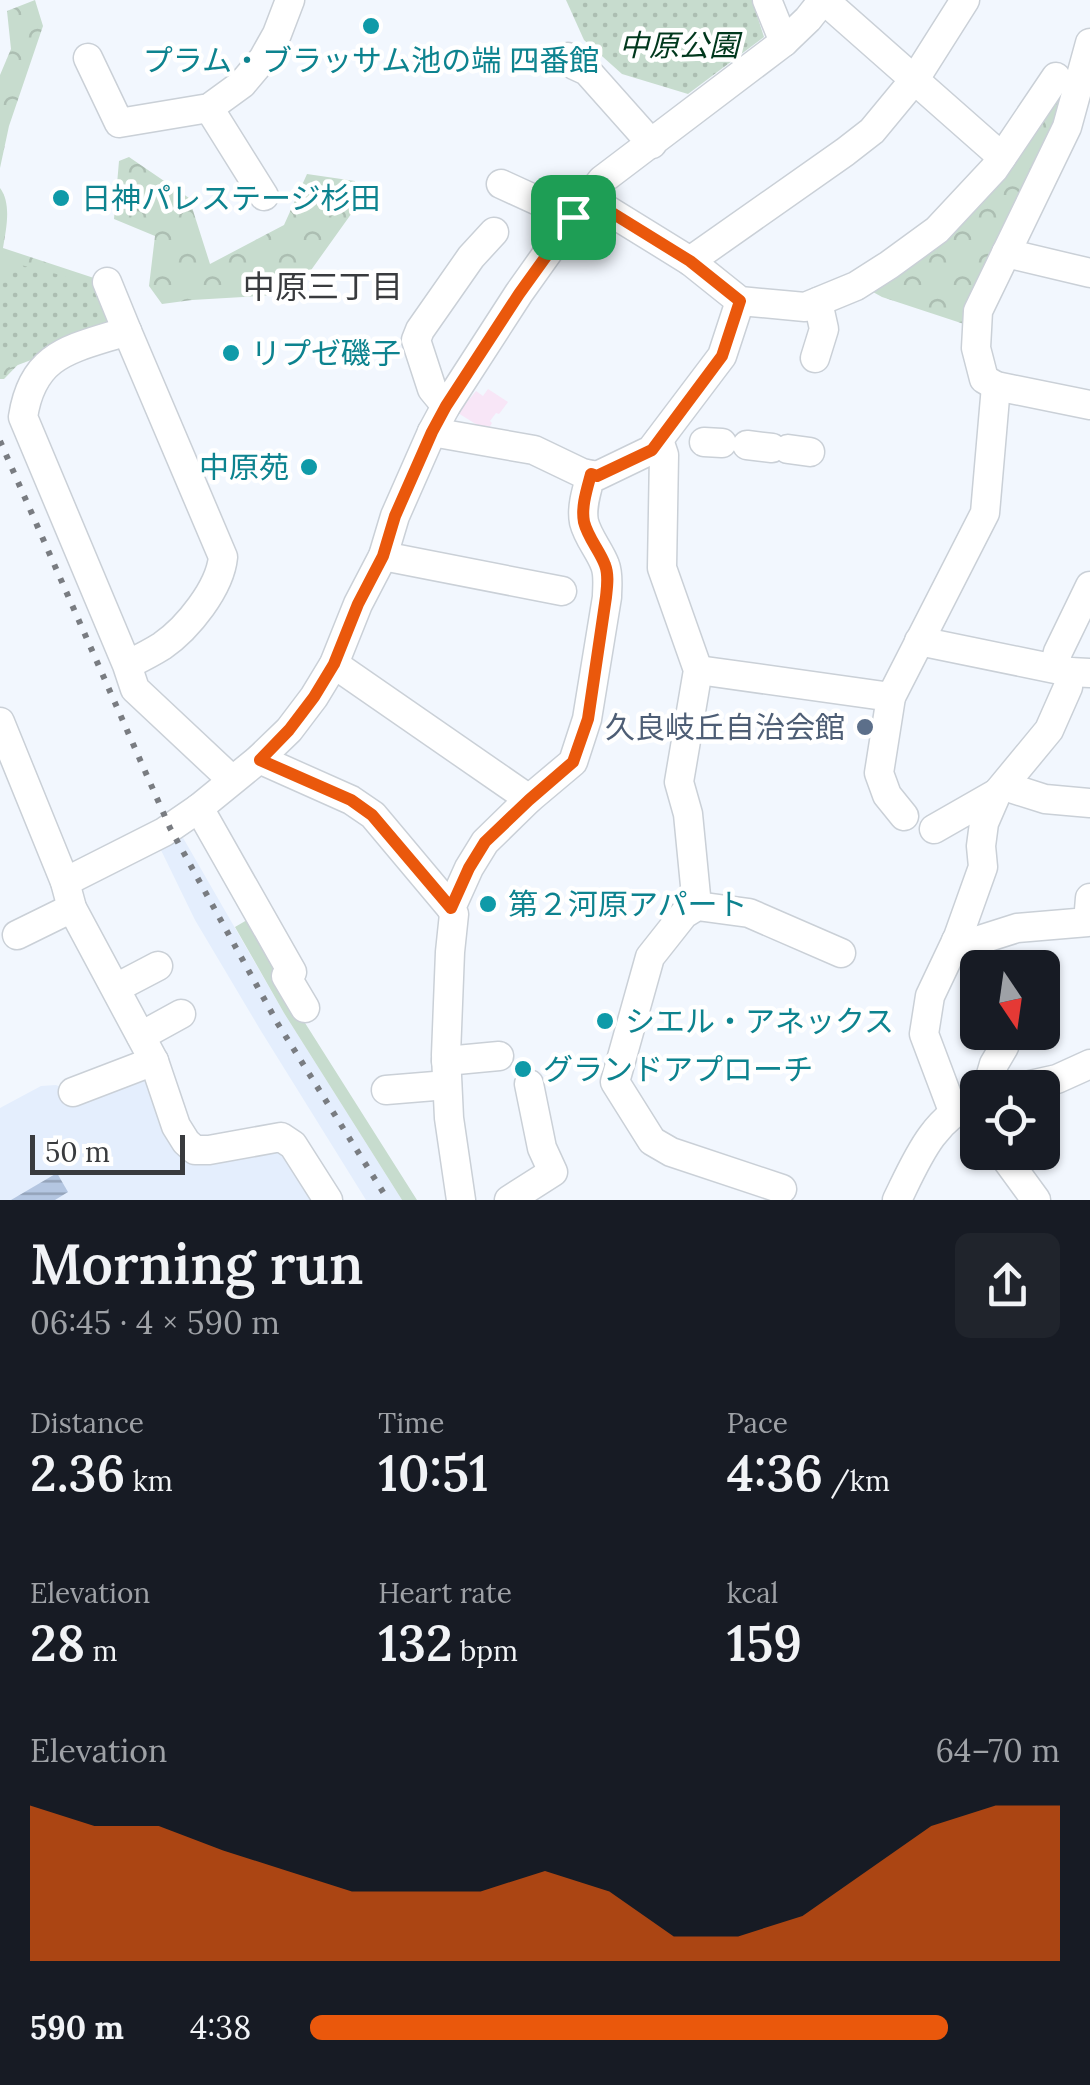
<!DOCTYPE html>
<meta charset="utf-8">
<style>
:root{--surface:#171b24;--page:#20242c;--text:#f1f3f6;--muted:#9ea1a6;--accent:#ea580c}
body{margin:0;font-family:Lora,"Noto Sans JP",serif;background:var(--page);color:var(--text);height:100vh;display:flex;flex-direction:column;font-size:38px;white-space:nowrap}
*{box-sizing:border-box;margin:0}
p{font-size:32px;color:var(--muted)}
.icon{flex:none;width:55px;height:55px;fill:none;stroke:currentColor;stroke-width:2;stroke-linecap:round;stroke-linejoin:round}
.map{position:relative;height:1200px;overflow:hidden}
.drawer{display:flex;flex-direction:column;background:var(--surface);flex:1}
.drawer>*{flex:none}
.needle{width:65px;rotate:167deg}
.fabs{position:absolute;left:960px;top:950px;display:grid;gap:20px}
.fabs a{display:grid;place-items:center;width:100px;height:100px;border-radius:15px;background:var(--surface);box-shadow:0 2px 8px #0004;font-size:50px}
.scale{position:absolute;left:30px;bottom:25px;width:155px;box-sizing:border-box;padding-left:10px;border:5px solid #393b3e;border-top:0;font-size:28px;line-height:35px;white-space:nowrap;color:#393b3e;-webkit-text-stroke:8px #fff;paint-order:stroke}
.pin{position:absolute;display:grid;place-items:center;width:85px;height:85px;color:#fff;margin:-42px;border-radius:20px;box-shadow:0 5px 15px #0006}
.round{display:grid;place-items:center;flex:none;width:105px;height:105px;border-radius:15px;background:var(--page)}
.head{display:flex;align-items:center;justify-content:space-between;height:170px;padding:0 30px}
h1{font-size:55px;font-weight:600;line-height:75px}
.stats{display:grid;grid-template-columns:repeat(3,1fr);gap:15px;height:170px;padding:10px 30px}
.stats div{display:grid;align-content:center}
.stats b{font-size:50px;font-weight:600}
.stats small{font-size:28px;font-weight:400}
.stats p{font-size:28px}
.chart{height:280px;padding:20px 30px}
.chart p{display:flex;justify-content:space-between}
.chart svg{width:100%;height:180px;margin-top:10px;fill:var(--accent);opacity:.7}
ul{padding:0 30px;list-style:none;font-size:32px}
li{display:grid;grid-template-columns:160px 120px 1fr;align-items:center;height:75px}
li i{height:25px;border-radius:12px;background:var(--accent)}
.map>svg:first-child{display:block}
.commercial{fill:#f8e6f7}
.built{fill:#e4eefd}
.green{fill:#c7dcce}
.forest{fill:url(#forest-crowns)}
.park{fill:url(#park-dots)}
.water{fill:url(#water-rules)}
.lines{fill:none;stroke-linecap:round;stroke-linejoin:round}
.minor-casing{stroke:#cad0d7;stroke-width:31}
.minor{stroke:#fff;stroke-width:28}
.rail{stroke:#797c81;stroke-width:6;stroke-dasharray:5 10;stroke-linecap:butt}
.route-casing{stroke:#fff;stroke-width:20}
.route{stroke:#ea580c;stroke-width:12}
.culture-dot{fill:#0f9aa8;stroke:#fff;stroke-width:4}
.service-dot{fill:#5c6f8a;stroke:#fff;stroke-width:4}
.labels{text-anchor:middle;dominant-baseline:central;stroke-width:9;stroke-linejoin:round;paint-order:stroke}
.park-label{font-size:30px;font-style:italic;fill:#00381d;stroke:#fff}
.culture-label{font-size:30px;fill:#0d838f;stroke:#fff;text-anchor:start}
.service-label{font-size:30px;fill:#4e5e75;stroke:#fff;text-anchor:end}
.neighbourhood-label{font-size:32px;fill:#393b3e;stroke:#fff}
</style>
<div class="map">
<svg width="1090" height="1200" viewBox="0 0 1090 1200">
<defs>
<pattern id="forest-crowns" width="20" height="18" patternUnits="userSpaceOnUse" patternTransform="scale(2.5)"><rect width="20" height="18" fill="#c7dcce"/><path d="M2 6a3 3 0 1 1 6 0M12 15a3 3 0 1 1 6 0" fill="none" stroke="#acbeb2"/></pattern>
<pattern id="park-dots" width="8" height="8" patternUnits="userSpaceOnUse" patternTransform="scale(2.5)"><rect width="8" height="8" fill="#c7dcce"/><path d="M2 2h.1M6 6h.1" fill="none" stroke="#acbeb2" stroke-width="1.8" stroke-linecap="round"/></pattern>
<pattern id="water-rules" width="6" height="5" patternUnits="userSpaceOnUse" patternTransform="scale(2.5)"><rect width="6" height="5" fill="#b4c6e1"/><path d="M0 2.5h6" fill="none" stroke="#93a2b8"/></pattern>
</defs>
<rect width="100%" height="100%" fill="#f2f7fe"/>
<polygon class="commercial" points="488,389 508,402 499,414 496,413 490,421 492,423 487,431 458,413 476,391 483,396"/>
<g class="built">
<polygon points="182,836 284,1013 402,1200 366,1200 261,1031 195,920 159,846"/>
<polygon points="147,1066 174,1149 279,1153 287,1161 313,1200 0,1200 0,1108 41,1086 56,1085 68,1090"/>
</g>
<polygon class="green" points="247,920 300,1015 417,1200 402,1200 284,1013 235,927"/>
<g class="forest">
<polygon points="35,0 43,26 9,126 0,168 0,75 11,49 7,11"/>
<polygon points="1075,61 1048,138 965,304 967,325 882,297 864,287 1005,167"/>
<polygon points="129,157 189,198 210,264 284,225 307,174 355,181 359,203 294,294 192,300 162,304 149,286 155,236 114,219 119,161"/>
<path d="M 0,188 C 12,204 6,229 3,248 L 100,280 L 4,379 L 0,379 Z"/>
</g>
<g class="park">
<polygon points="566,0 752,0 764,37 688,94 622,74 584,40"/>
<polygon points="17,264 96,284 115,328 10,368 0,345 0,271"/>
</g>
<polygon class="water" points="57,1173 68,1192 55,1200 11,1200"/>
<g class="lines">
<g class="minor-casing">
<g id="minor">
<polyline points="767,0 784,42"/>
<polyline points="824,0 1002,157"/>
<polyline points="1090,43 1067,127 978,311 976,348 984,379 996,386 1090,405"/>
<polyline points="568,57 574,65 587,71 652,144"/>
<polyline points="88,58 119,123 209,108 242,84 263,59 277,34 290,0"/>
<polyline points="209,108 264,196"/>
<polyline points="501,184 573,217"/>
<polyline points="588,198 690,261 740,301 805,307 856,286 889,265 937,230 994,169 1056,77"/>
<polyline points="1006,253 1090,273"/>
<polyline points="690,261 845,152 872,131 915,79 965,0"/>
<polyline points="107,282 127,331"/>
<polyline points="815,358 824,329 818,302"/>
<polyline points="446,406 432,389 416,340 420,330 471,257 494,232"/>
<polyline points="432,432 534,450 582,473 591,475"/>
<polyline points="659,440 664,455 662,568 698,670 679,782 688,814 697,906"/>
<polyline points="704,442 722,443"/>
<polyline points="747,445 772,448"/>
<polyline points="788,449 810,452"/>
<polyline points="383,556 562,591"/>
<polyline points="919,641 1070,672 1090,673"/>
<polyline points="334,664 529,799"/>
<path d="M 127,665 C 139,659 151,653 162,646 C 188,628 220,588 223,557 L 127,331 C 72,349 33,352 23,417 L 127,665 L 135,689 L 232,780"/>
<polyline points="1054,668 1058,652 1090,586"/>
<polyline points="698,670 891,697"/>
<polyline points="0,722 65,882 72,908 154,1061 176,1126 186,1142 195,1150 209,1150 281,1137 293,1145 328,1200"/>
<polyline points="259,759 351,800 373,815 451,908"/>
<polyline points="1004,786 1045,799 1090,803"/>
<polyline points="199,808 292,972 286,976 305,1008"/>
<polyline points="904,816 887,795 879,773 891,697 985,513 996,386"/>
<polyline points="934,829 997,793"/>
<polyline points="65,882 164,832 199,808 259,759 289,730 314,697 334,664 358,604 383,556 395,516 432,432 446,406 519,293 573,217 602,180 784,42 808,19 823,0"/>
<polyline points="17,935 72,908"/>
<polyline points="956,941 973,942 1017,928 1088,922 1090,898"/>
<polyline points="116,988 158,966"/>
<polyline points="141,1036 181,1014"/>
<polyline points="446,1061 499,1056"/>
<polyline points="987,1088 994,1064 1004,1047"/>
<polyline points="1017,1088 1057,1079 1090,1064"/>
<polyline points="386,1090 447,1085"/>
<polyline points="73,1092 154,1061"/>
<polyline points="953,1111 924,1034 930,996 958,937 983,867 981,846 984,823 997,793 1049,730 1068,687 1070,672"/>
<polyline points="1001,1152 1036,1200"/>
<polyline points="782,1189 671,1152 652,1141 615,1082 650,957 684,914 697,906 749,913 841,953"/>
<path d="M 461,1200 L 449,1118 L 446,1055 L 450,952 L 454,914 L 451,908 L 469,868 L 485,842 L 529,799 L 573,762 L 587,719 L 607,597 C 607,587 609,575 605,565 C 600,551 588,538 584,522 C 581,507 587,489 591,475 L 597,476 L 651,450 L 722,356 L 740,301"/>
<polyline points="509,1200 553,1172 542,1148 529,1084"/>
<path d="M 897,1200 C 918,1157 932,1120 978,1098"/>
</g>
</g>
<use href="#minor" class="minor"/>
<polyline class="rail" points="0,441 170,828 278,1024 388,1200"/>
</g>
<g class="lines">
<g class="route-casing">
<path id="route" d="M 588,198 L 690,261 L 740,301 L 722,356 L 652,450 L 597,476 L 591,474 C 587,489 581,507 584,522 C 588,538 600,551 605,565 C 609,575 607,587 606,597 L 588,719 L 573,762 L 529,800 L 485,842 L 469,868 L 451,908 L 372,815 L 351,800 L 260,760 L 289,730 L 314,697 L 334,664 L 358,604 L 383,556 L 395,516 L 432,432 L 446,406 L 519,294 Z"/>
</g>
<use href="#route" class="route"/>
</g>
<g class="culture-dot">
<circle cx="371" cy="26" r="10"/>
<circle cx="61" cy="198" r="10"/>
<circle cx="231" cy="353" r="10"/>
<circle cx="309" cy="467" r="10"/>
<circle cx="488" cy="904" r="10"/>
<circle cx="605" cy="1021" r="10"/>
<circle cx="523" cy="1069" r="10"/>
</g>
<circle class="service-dot" cx="865" cy="727" r="10"/>
<g class="labels">
<g class="park-label">
<text x="679" y="45">中原公園</text>
</g>
<g class="culture-label">
<text x="371" y="60" text-anchor="middle">プラム・ブラッサム池の端 四番館</text>
<text x="81" y="198">日神パレステージ杉田</text>
<text x="251" y="353">リプゼ磯子</text>
<text x="289" y="467" text-anchor="end">中原苑</text>
<text x="508" y="904">第２河原アパート</text>
<text x="625" y="1021">シエル・アネックス</text>
<text x="543" y="1069">グランドアプローチ</text>
</g>
<g class="service-label">
<text x="845" y="727">久良岐丘自治会館</text>
</g>
<g class="neighbourhood-label">
<text x="323" y="286">中原三丁目</text>
</g>
</g>
</svg>
<div class="fabs">
<a><svg class="needle" viewBox="-14 -14 28 28"><path d="M0-13l5 13h-10z" fill="#e53935"/><path d="M0 13l5-13h-10z" fill="#9ea1a6"/></svg></a>
<a><svg class="icon" aria-label="locate" viewBox="0 0 24 24"><circle cx="12" cy="12" r="6"/><path d="M12 2v4M12 18v4M2 12h4M18 12h4"/></svg></a>
</div>
<div class="scale">50 m</div>
<div class="pin" style="left:573px;top:217px;background:#1e9e55"><svg class="icon" aria-label="arrive" viewBox="0 0 24 24"><path d="M6 21V4h12l-3 4 3 4H6"/></svg></div>
</div>
<section class="drawer">
<div class="head"><div><h1>Morning run</h1><p>06:45 · 4 × 590 m</p></div><a class="round"><svg class="icon" aria-label="share" viewBox="0 0 24 24"><path d="M12 15V3M7 8l5-5 5 5M5 13v7h14v-7"/></svg></a></div>
<div class="stats">
<div><p>Distance</p><b>2.36<small> km</small></b></div>
<div><p>Time</p><b>10:51</b></div>
<div><p>Pace</p><b>4:36<small> /km</small></b></div>
</div>
<div class="stats">
<div><p>Elevation</p><b>28<small> m</small></b></div>
<div><p>Heart rate</p><b>132<small> bpm</small></b></div>
<div><p>kcal</p><b>159</b></div>
</div>
<div class="chart"><p><span>Elevation</span>64–70 m</p>
<svg viewBox="0 0 160 44" preserveAspectRatio="none"><path d="M0 44V6L10 11L20 11L30 17L40 22L50 27L60 27L70 27L80 22L90 27L100 38L110 38L120 33L130 22L140 11L150 6L160 6V44z"/></svg>
</div>
<ul>
<li><b>590 m</b>4:38<i style="width:85%"></i></li>
</ul>
</section>
